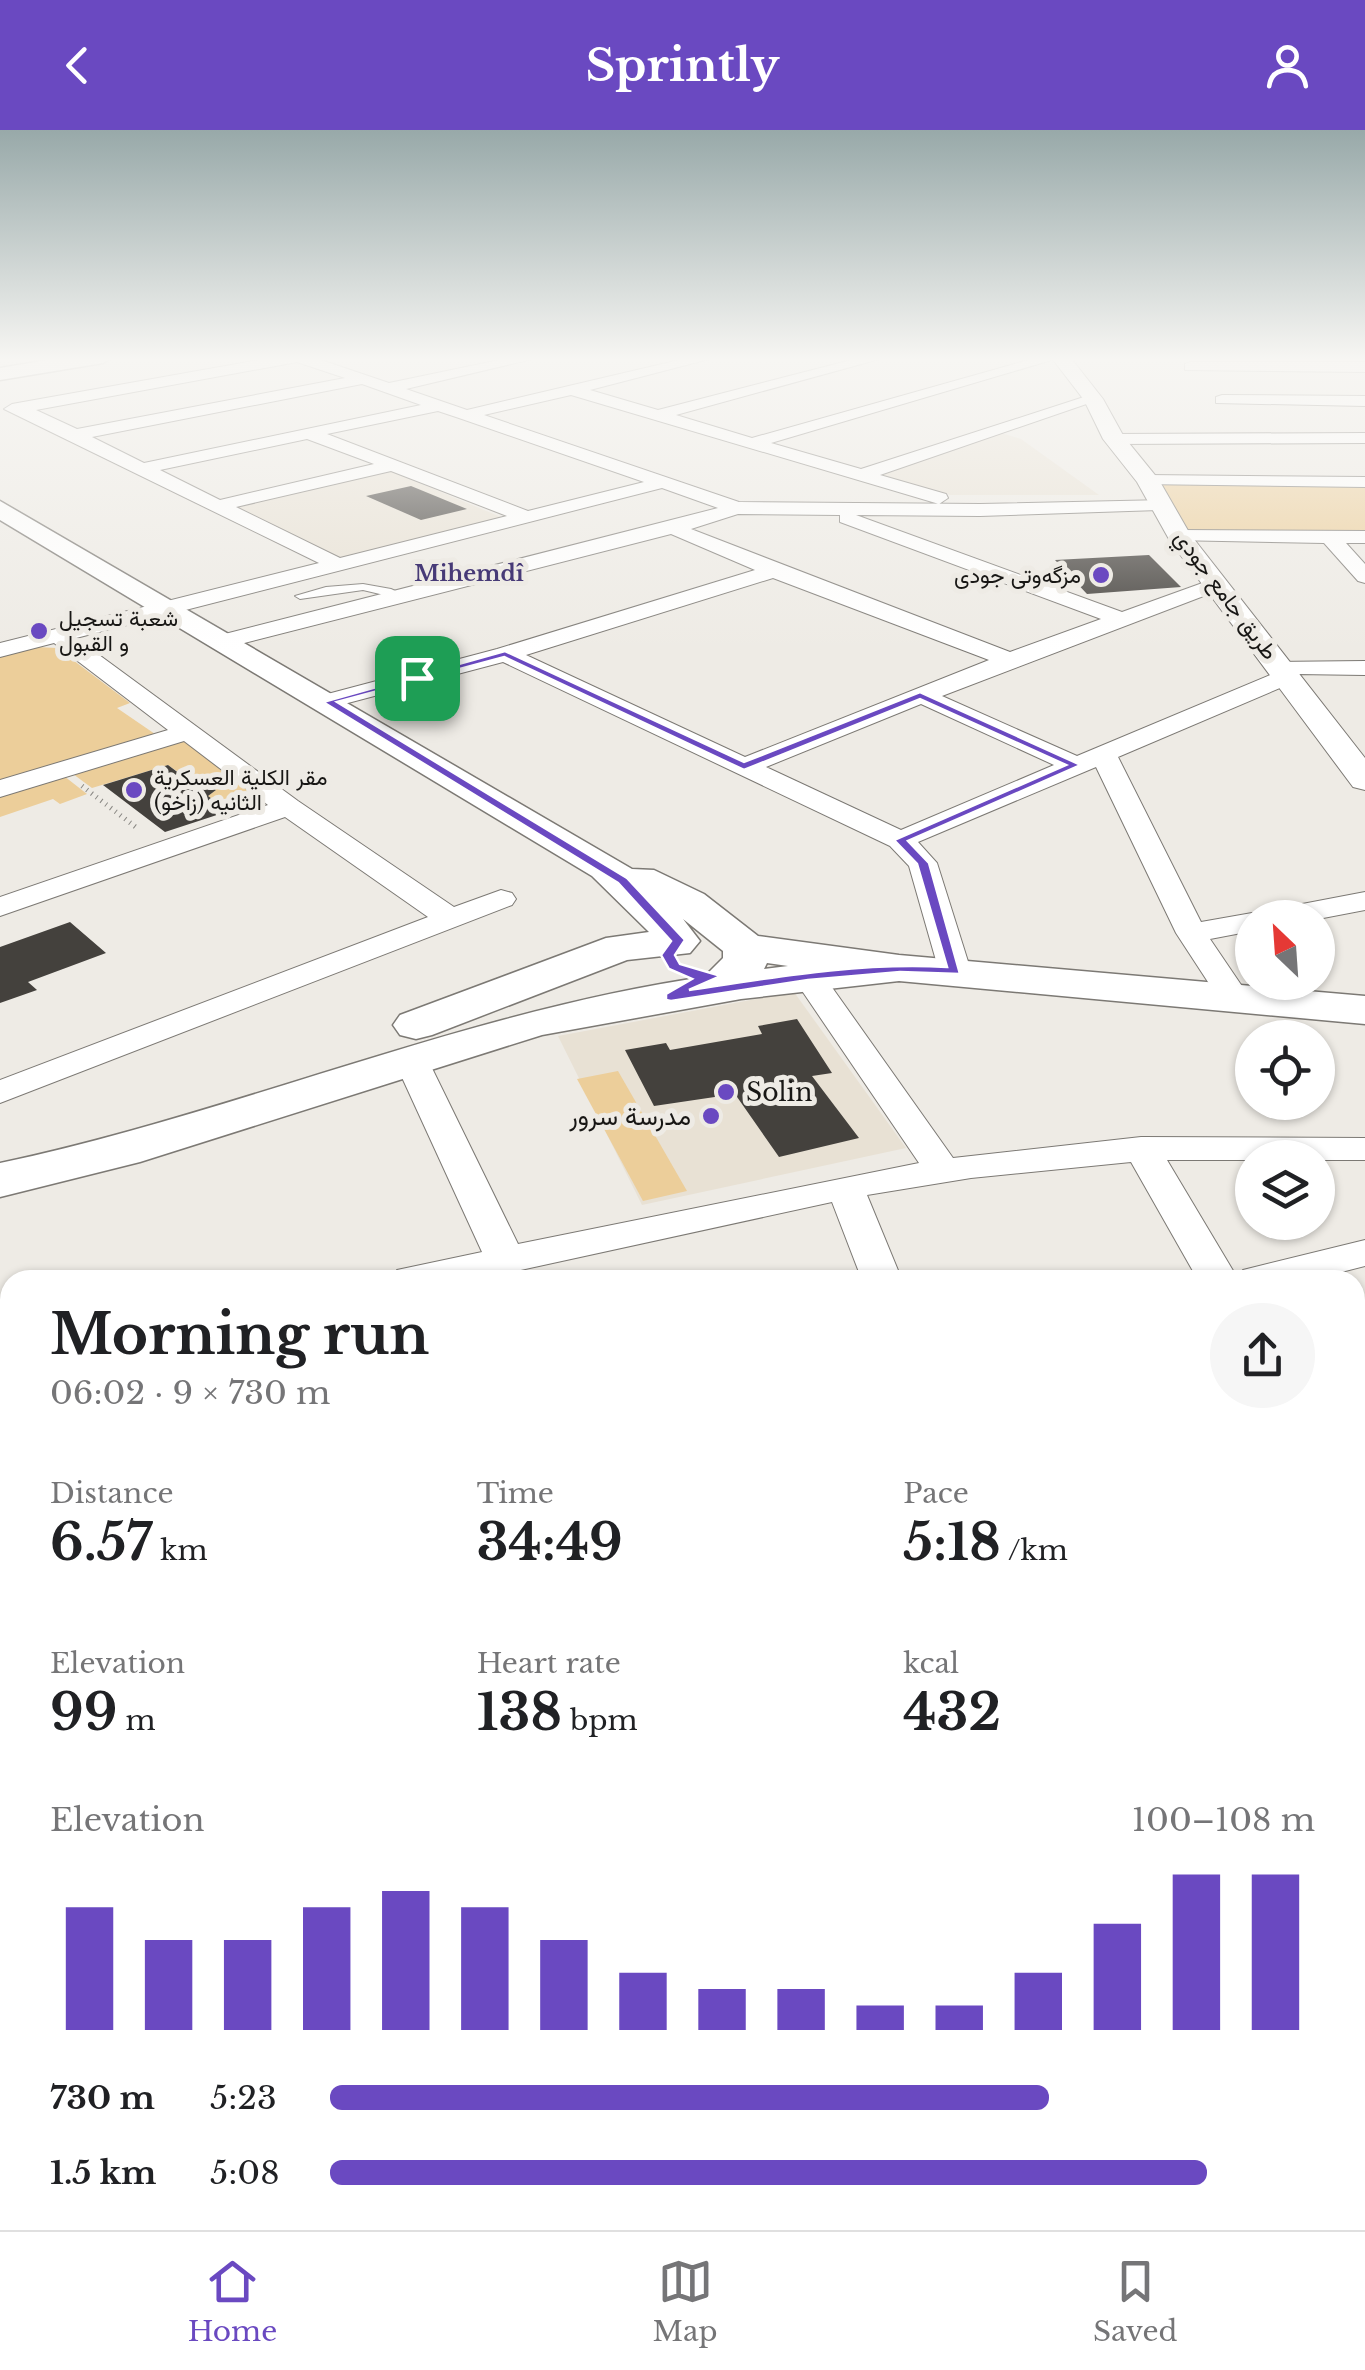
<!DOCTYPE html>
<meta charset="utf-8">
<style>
:root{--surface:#fff;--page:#f6f6f6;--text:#202124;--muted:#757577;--line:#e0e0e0;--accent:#6a49c1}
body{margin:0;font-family:"Libre Baskerville",Vazirmatn,serif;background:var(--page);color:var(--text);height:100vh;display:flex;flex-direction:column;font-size:38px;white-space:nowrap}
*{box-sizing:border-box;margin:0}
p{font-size:32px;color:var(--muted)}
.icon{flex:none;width:55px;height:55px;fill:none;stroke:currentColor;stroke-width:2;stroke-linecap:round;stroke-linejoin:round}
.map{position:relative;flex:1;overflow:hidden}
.side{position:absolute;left:0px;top:1140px;width:1365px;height:960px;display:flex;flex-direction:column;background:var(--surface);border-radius:30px 30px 0 0;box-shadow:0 2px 8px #0004}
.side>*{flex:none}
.needle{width:65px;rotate:335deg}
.fabs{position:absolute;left:1235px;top:770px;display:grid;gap:20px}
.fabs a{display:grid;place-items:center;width:100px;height:100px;border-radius:50%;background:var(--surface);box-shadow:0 2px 8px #0004;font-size:50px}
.pin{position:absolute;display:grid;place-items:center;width:85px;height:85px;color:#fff;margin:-42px;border-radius:20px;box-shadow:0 5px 15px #0006}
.round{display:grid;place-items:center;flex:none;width:105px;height:105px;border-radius:52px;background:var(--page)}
.overview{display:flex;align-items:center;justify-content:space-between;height:170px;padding:0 50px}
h1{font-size:55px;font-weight:700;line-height:75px}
.metrics{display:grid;grid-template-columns:repeat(3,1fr);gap:15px;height:170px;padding:10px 50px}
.metrics div{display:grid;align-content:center}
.metrics b{font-size:50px;font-weight:700}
.metrics small{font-size:28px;font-weight:400}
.metrics p{font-size:28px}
.chart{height:280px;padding:20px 50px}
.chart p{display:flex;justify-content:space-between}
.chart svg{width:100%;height:180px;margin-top:10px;stroke:var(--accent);stroke-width:6}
ul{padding:0 50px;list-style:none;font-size:32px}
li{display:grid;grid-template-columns:160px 120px 1fr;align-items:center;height:75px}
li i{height:25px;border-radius:12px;background:var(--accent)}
header{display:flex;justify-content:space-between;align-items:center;height:130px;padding:0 50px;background:var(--accent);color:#fff;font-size:45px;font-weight:700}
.dock{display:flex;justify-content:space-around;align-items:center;height:140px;border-top:2px solid var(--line);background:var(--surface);font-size:28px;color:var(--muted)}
.dock a{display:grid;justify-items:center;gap:5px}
.dock .selected{color:var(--accent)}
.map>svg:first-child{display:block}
.built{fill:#e8e1d4}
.green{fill:#ecce9a}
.water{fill:#c1984b;stroke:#8e713b;stroke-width:2.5}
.building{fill:#44413d}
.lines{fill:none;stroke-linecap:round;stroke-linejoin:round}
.service-casing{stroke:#7c7974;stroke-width:2}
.minor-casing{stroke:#7c7974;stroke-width:2}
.tertiary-casing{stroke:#7c7974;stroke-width:2}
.secondary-casing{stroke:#7c7974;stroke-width:3}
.path{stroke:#898783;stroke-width:5;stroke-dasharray:1 5;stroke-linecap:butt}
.service{fill:#fff;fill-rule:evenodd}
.minor{fill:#fff;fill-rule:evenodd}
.tertiary{fill:#fff;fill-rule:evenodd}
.secondary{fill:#fff;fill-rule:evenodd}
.route{fill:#6a49c1;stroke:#fff;stroke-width:2.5;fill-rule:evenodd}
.poi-dot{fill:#6a49c1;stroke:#eeebe5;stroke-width:4}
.labels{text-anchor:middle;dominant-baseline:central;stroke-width:10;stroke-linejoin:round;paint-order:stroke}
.far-neighbourhood-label{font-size:22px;font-weight:bold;fill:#473a77;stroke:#eeebe5}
.far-poi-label{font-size:22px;fill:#181715;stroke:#eeebe5;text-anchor:start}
.far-street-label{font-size:22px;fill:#181715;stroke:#eeebe5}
.poi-label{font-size:25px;fill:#181715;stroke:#eeebe5;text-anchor:start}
</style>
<header><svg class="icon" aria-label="back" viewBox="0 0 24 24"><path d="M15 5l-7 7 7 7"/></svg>Sprintly<svg class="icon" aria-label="person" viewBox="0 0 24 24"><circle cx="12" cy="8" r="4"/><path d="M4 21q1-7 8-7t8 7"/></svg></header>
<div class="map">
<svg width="1365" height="2100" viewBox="0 0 1365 2100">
<rect width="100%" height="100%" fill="#eeebe5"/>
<g class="built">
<polygon points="1001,303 1021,309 1099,365 950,365 875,344"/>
<polygon points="388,340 501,387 338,429 231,376"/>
<polygon points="794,862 906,1018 642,1075 558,906"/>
</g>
<g class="green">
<polygon points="1151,355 1365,355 1365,402 1191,404"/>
<polygon points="37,517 57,518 130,573 117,578 155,604 0,651 0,526"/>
<path d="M 184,611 L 228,642 C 202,650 191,652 168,635 L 92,658 L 73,644 Z"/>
<polygon points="64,646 87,664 60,674 53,669 0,687 0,666"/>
<polygon points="236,648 265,668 229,681 208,666 216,660 209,656"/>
<polygon points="618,941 687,1061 643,1071 577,949"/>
</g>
<polygon class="water" points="1365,1910 1365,2100 976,2100 982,2090 1355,2090 1355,1921"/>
<g class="building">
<polygon points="411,356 467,379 421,390 366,366"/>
<polygon points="1149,425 1181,457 1087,464 1055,430"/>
<polygon points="168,635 184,647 196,647 216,660 208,666 229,681 165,702 103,655"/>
<polygon points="70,792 106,823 28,852 37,860 0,873 0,817"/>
<polygon points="797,889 832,943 812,946 859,1008 779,1027 735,964 654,976 625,920 666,913 670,920 762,904 758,896"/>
</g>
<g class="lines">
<g class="service-casing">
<polygon id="service" points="363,454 391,459 406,466 401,469 363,460 300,469 295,466 326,457"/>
</g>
<g class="minor-casing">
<g id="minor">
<path d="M 275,227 L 312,227 L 389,253 L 514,227 L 541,227 L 406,259 L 467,280 L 692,227 L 717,227 L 590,260 L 658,280 L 863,227 L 887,227 L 676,285 L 752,308 L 1039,227 L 1062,227 L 771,313 L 861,339 L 1087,266 L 1101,269 L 880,345 L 946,364 L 948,368 L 939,374 L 571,265 L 484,285 L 739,372 L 980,374 L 1166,370 L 1166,378 L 1159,380 L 980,386 L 856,385 L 1122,482 L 1208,451 L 1222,451 L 1226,455 L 1222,459 L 942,566 L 1077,626 L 1275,543 L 1268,537 L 1272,532 L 1365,531 L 1365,545 L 1296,544 L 1294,552 L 1118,627 L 1201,792 L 1252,783 L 1263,786 L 1276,779 L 1365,762 L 1365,780 L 1318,789 L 1252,788 L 1252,801 L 1210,809 L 1250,868 L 1245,875 L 1223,875 L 1176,803 L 1096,637 L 918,712 L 937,733 L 971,841 L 966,848 L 944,848 L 939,841 L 909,736 L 890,716 L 503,532 L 329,578 L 317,571 L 320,566 L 497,519 L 755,440 L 671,404 L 225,518 L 214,511 L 217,506 L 718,378 L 662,358 L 76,508 L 298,671 L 454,777 L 501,760 L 512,763 L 516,769 L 512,775 L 0,973 L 0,950 L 428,787 L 285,687 L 0,786 L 0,767 L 268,675 L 184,611 L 0,667 L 0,650 L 168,600 L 54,513 L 0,527 L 0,513 L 319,433 L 4,279 L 12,274 ZM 297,232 L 345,248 L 77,299 L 36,280 ZM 362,254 L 421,275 L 144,333 L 92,307 ZM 438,281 L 459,288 L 644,352 L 528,381 L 327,304 ZM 307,309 L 374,334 L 220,370 L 160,340 ZM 391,341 L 507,386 L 340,428 L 236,377 ZM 738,384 L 840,385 L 840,392 L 1101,489 L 1010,522 L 691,399 ZM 773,448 L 989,530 L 745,627 L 526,525 ZM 921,574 L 1054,635 L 901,700 L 766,637 Z"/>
<polygon points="1190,232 1365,232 1365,242 1185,240 1185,234"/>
<polygon points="1222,265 1365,266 1365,276 1216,273 1216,267"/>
<polygon points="1365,303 1365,313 1114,314 1105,309 1114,304"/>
<polygon points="1147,345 1365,347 1365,357 1141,354 1138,350"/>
<polygon points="1179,400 1365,401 1365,413 1346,413 1365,434 1365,453 1358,451 1324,413 1172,410 1169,406"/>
<polygon points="808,836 819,839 953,1028 1141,1007 1365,1008 1365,1030 1167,1030 1238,1149 1243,1140 1365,1110 1365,1136 1310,1150 1198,1150 1131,1032 971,1048 867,1065 902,1150 862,1150 832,1072 475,1150 391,1150 397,1140 482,1122 394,930 399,923 411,920 423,923 428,930 518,1114 919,1033 792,846 797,839"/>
<polygon points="10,1216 10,1246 0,1248 0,1218"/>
<polygon points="1355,1365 1365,1368 1365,1418 1355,1414"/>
<polygon points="10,1558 10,1604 0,1607 0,1561"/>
<polygon points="10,1887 10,1949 0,1951 0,1889"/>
<polygon points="310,2090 383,2090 379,2100 306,2100"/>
</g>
</g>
<g class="tertiary-casing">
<polygon id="tertiary" points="1051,227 1070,227 1103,269 1124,307 1159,350 1190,404 1365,628 1365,660 1353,657 1170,411 1137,352 1103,309 1084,270"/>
</g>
<g class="secondary-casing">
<g id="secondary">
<polygon points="66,227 113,227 103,233 0,250 0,238"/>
<path d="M 0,371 L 632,739 L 654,740 L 704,764 L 758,806 L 899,825 L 1365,866 L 1365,894 L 899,851 L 741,869 L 542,905 L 140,1032 L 0,1067 L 0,1033 C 240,982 466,881 710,846 L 708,843 L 723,828 L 723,821 L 683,789 L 700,811 L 690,823 L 627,830 L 432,905 L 416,909 L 400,905 L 393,895 L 400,885 L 606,808 L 649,802 L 592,746 L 0,390 ZM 767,833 L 788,836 L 764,839 Z"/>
</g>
</g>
<polyline class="path" points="82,656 137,698"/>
<use href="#service" class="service"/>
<use href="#minor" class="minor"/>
<use href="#tertiary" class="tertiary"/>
<use href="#secondary" class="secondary"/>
</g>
<linearGradient id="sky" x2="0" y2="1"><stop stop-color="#98a9a9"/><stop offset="0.44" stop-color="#f7f6f3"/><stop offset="1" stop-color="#f7f6f3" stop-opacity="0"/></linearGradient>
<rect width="1365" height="521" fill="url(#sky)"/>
<path class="route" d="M 505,521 L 744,632 L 920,562 L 1081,635 L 908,711 L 929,733 L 960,844 L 900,842 L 808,850 L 671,871 L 666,870 L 666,864 L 692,849 L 669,839 L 661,825 L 671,811 L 618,753 L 323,572 ZM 504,527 L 744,640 L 920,569 L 1066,635 L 894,710 L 917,734 L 947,837 C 860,832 775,847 689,860 L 721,846 L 680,834 L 675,825 L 685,810 L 627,748 L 337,572 Z"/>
<g class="poi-dot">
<circle cx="1101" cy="445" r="10"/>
<circle cx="39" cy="501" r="10"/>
<circle cx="134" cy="660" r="10"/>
<circle cx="726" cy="962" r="10"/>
<circle cx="711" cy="986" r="10"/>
</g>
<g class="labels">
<g class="far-neighbourhood-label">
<text x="469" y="443">Mihemdî</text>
</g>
<g class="far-poi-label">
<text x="1081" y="445" text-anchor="end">مزگەوتی جودی</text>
<text x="59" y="488">شعبة تسجيل<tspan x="59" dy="25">و القبول</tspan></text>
<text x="154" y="647">مقر الكلية العسكرية<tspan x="154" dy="25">الثانيه (زاخو)</tspan></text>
</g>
<g class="far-street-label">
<text transform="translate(1226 465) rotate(53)">طريق جامع جودي</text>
</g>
<g class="poi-label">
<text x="746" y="962">Solin</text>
<text x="691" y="986" text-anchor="end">مدرسة سرور</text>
</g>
</g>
</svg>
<div class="fabs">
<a><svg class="needle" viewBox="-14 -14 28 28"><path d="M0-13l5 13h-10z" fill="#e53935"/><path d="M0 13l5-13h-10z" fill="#757577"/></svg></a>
<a><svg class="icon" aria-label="locate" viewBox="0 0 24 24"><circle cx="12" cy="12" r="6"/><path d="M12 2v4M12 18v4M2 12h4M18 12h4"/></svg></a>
<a><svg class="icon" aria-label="layers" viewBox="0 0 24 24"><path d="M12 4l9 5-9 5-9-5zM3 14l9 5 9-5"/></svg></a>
</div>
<div class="pin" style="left:417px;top:548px;background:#1e9e55"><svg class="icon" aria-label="arrive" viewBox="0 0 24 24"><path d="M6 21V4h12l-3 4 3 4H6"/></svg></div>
<section class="side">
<div class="overview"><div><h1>Morning run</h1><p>06:02 · 9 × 730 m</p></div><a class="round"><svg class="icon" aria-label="share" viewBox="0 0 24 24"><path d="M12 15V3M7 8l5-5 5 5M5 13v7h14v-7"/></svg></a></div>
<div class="metrics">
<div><p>Distance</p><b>6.57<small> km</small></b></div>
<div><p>Time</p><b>34:49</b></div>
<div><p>Pace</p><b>5:18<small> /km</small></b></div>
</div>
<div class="metrics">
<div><p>Elevation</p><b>99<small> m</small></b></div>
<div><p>Heart rate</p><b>138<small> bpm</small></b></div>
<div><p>kcal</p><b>432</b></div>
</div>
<div class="chart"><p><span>Elevation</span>100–108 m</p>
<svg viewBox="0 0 160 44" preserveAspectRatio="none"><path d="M5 44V14M15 44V22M25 44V22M35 44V14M45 44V10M55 44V14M65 44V22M75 44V30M85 44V34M95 44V34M105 44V38M115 44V38M125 44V30M135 44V18M145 44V6M155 44V6"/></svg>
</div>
<ul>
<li><b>730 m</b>5:23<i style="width:73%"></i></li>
<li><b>1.5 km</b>5:08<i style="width:89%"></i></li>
</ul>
</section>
</div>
<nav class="dock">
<a class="selected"><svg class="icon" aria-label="home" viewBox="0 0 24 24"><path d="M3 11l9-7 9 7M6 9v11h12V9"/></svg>Home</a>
<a><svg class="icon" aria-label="map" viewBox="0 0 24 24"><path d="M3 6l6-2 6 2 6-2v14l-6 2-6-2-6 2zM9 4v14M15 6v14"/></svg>Map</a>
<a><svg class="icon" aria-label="saved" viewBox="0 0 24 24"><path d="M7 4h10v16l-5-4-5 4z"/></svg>Saved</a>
</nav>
